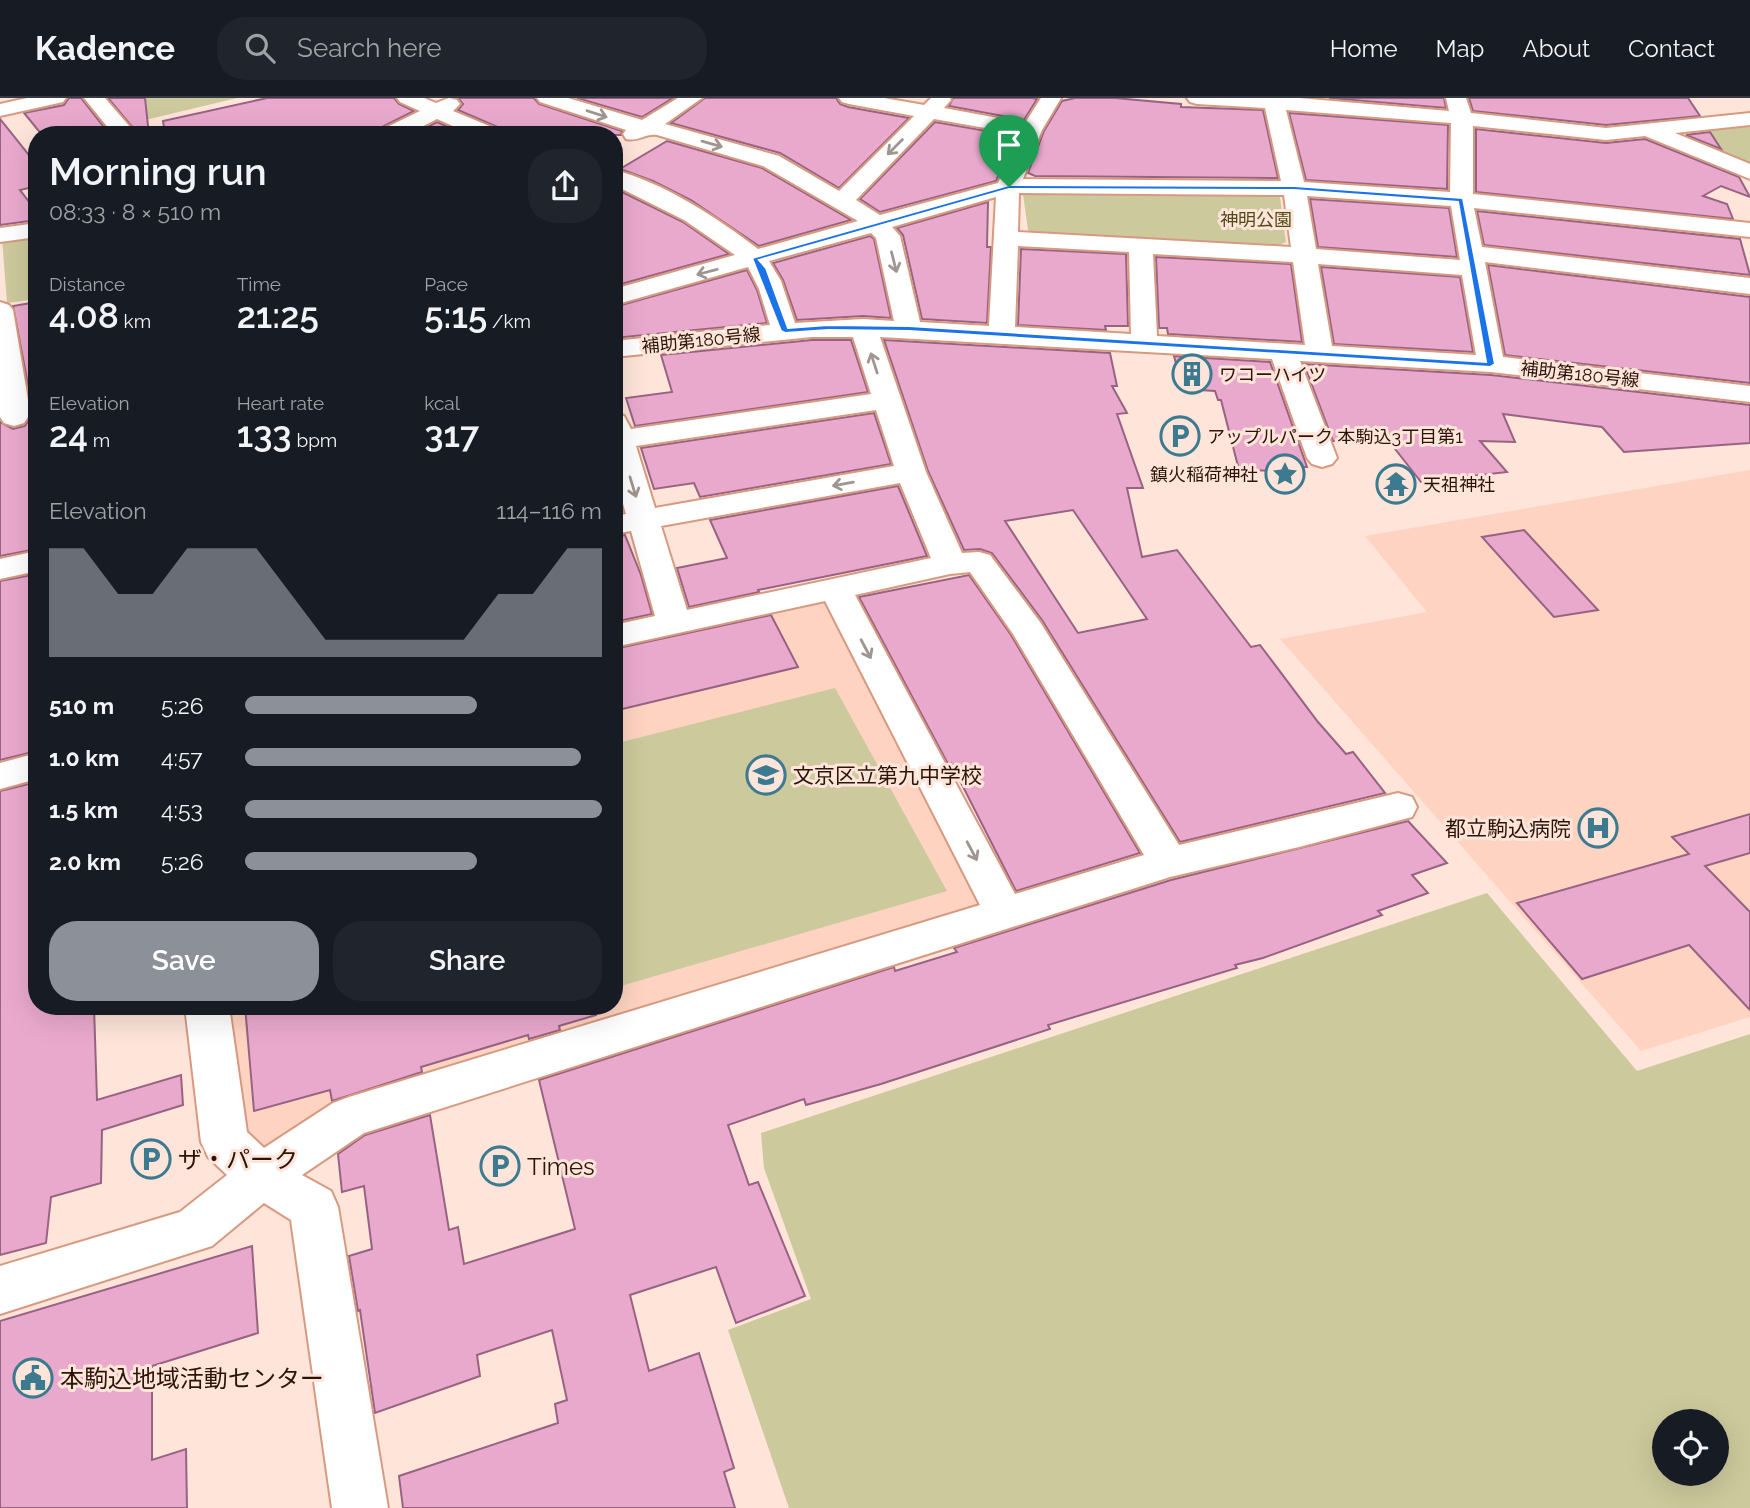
<!DOCTYPE html>
<meta charset="utf-8">
<style>
:root{--surface:#171b24;--page:#20242c;--text:#f1f3f6;--muted:#9ea1a6;--line:#363941;--accent:#8c9099}
body{margin:0;font-family:Raleway,"Noto Sans JP",sans-serif;background:var(--page);color:var(--text);height:100vh;display:flex;flex-direction:column;font-size:26px;white-space:nowrap}
*{box-sizing:border-box;margin:0}
p{font-size:23px;color:var(--muted)}
.icon{flex:none;width:38px;height:38px;fill:none;stroke:currentColor;stroke-width:2;stroke-linecap:round;stroke-linejoin:round}
.map{position:relative;flex:1;overflow:hidden}
.drawer{position:absolute;left:28px;top:28px;width:595px;height:889px;display:flex;flex-direction:column;background:var(--surface);border-radius:28px;box-shadow:0 7px 28px #0002}
.drawer>*{flex:none}
.controls{position:absolute;left:1652px;top:1311px;display:grid;gap:14px}
.controls a{display:grid;place-items:center;width:77px;height:77px;border-radius:50%;background:var(--surface);box-shadow:0 7px 28px #0002;font-size:35px}
.pin{position:absolute;display:grid;place-items:center;width:60px;height:60px;color:#fff;margin:-72px -30px;border-radius:50% 50% 50% 0;rotate:-45deg;box-shadow:0 0 7px #0007}
.pin .icon{rotate:45deg}
.round{display:grid;place-items:center;flex:none;width:74px;height:74px;border-radius:28px;background:var(--page)}
.headline{display:flex;align-items:center;justify-content:space-between;height:119px;padding:0 21px}
h1{font-size:38px;font-weight:600;line-height:52px}
.figures{display:grid;grid-template-columns:repeat(3,1fr);gap:10px;height:119px;padding:7px 21px}
.figures div{display:grid;align-content:center}
.figures b{font-size:35px;font-weight:600}
.figures small{font-size:19px;font-weight:400}
.figures p{font-size:19px}
.chart{height:196px;padding:14px 21px}
.chart p{display:flex;justify-content:space-between}
.chart svg{width:100%;height:126px;margin-top:7px;fill:var(--accent);opacity:.7}
.primary-button{display:flex;gap:14px;margin-top:auto;padding:14px 21px}
.primary-button a{flex:1;height:80px;border-radius:28px;background:var(--accent);color:#fff;font-size:28px;font-weight:600;line-height:80px;text-align:center}
.primary-button a+a{background:var(--page);color:var(--text)}
ul{padding:0 21px;list-style:none;font-size:23px}
li{display:grid;grid-template-columns:112px 84px 1fr;align-items:center;height:52px}
li i{height:18px;border-radius:9px;background:var(--accent)}
header{display:flex;align-items:center;gap:42px;box-sizing:border-box;height:98px;padding:0 35px;background:var(--surface);border-bottom:2px solid var(--line)}
header strong{font-size:33px}
nav{display:flex;gap:38px;margin-inline-start:auto;font-size:24px}
.search{width:490px;height:63px;background:var(--page);display:flex;align-items:center;gap:18px;box-sizing:border-box;padding:0 24px;border-radius:28px;color:var(--muted);font-size:26px}
.map>svg:first-child{display:block}
.built{fill:#fed3c1}
.green{fill:#ccc99c;fill-rule:evenodd}
.building{fill:#e9a9cd;stroke:#986382;stroke-width:2;fill-rule:evenodd}
.lines{fill:none;stroke-linecap:round;stroke-linejoin:round}
.minor-casing{stroke:#d79a80;stroke-width:4}
.minor{fill:#fff;fill-rule:evenodd}
.oneway{stroke:#a09691}
.route{fill:#1a73e8;stroke:#fff;stroke-width:2;fill-rule:evenodd}
.labels{text-anchor:middle;dominant-baseline:central;stroke-width:6;stroke-linejoin:round;paint-order:stroke}
.far-park-label{font-size:18px;fill:#504b18;stroke:#fee4d9}
.far-street-label{font-size:18px;fill:#2b150b;stroke:#fee4d9}
.far-poi-label{font-size:18px;fill:#2b150b;stroke:#fee4d9;text-anchor:start}
.poi-label{font-size:21px;fill:#2b150b;stroke:#fee4d9;text-anchor:start}
.near-poi-label{font-size:24px;fill:#2b150b;stroke:#fee4d9;text-anchor:start}
</style>
<header>
<strong>Kadence</strong>
<div class="search"><svg class="icon" aria-label="search" viewBox="0 0 24 24"><circle cx="10" cy="10" r="6"/><path d="M15 15l6 6"/></svg>Search here</div>
<nav><a>Home</a><a>Map</a><a>About</a><a>Contact</a></nav>
</header>
<div class="map">
<svg width="1750" height="1410" viewBox="0 0 1750 1410">
<rect width="100%" height="100%" fill="#fee4d9"/>
<g class="built">
<polygon points="1750,372 1750,919 1641,953 1280,541 1427,514 1365,438"/>
<polygon points="828,500 985,807 268,1058 241,1027 225,908 614,908 614,547"/>
</g>
<g class="green">
<polygon points="110,0 237,0 141,23 126,23 107,2"/>
<polygon points="1750,27 1750,65 1689,40 1691,34"/>
<polygon points="1034,92 1269,94 1280,99 1286,144 1277,148 1036,137 1028,132 1023,96"/>
<polygon points="37,134 37,201 7,205 2,140"/>
<polygon points="835,590 947,793 614,890 614,646"/>
<path d="M 1487,795 L 1637,973 L 1750,936 L 1750,1410 L 789,1410 L 728,1232 L 811,1201 L 764,1070 L 761,1035 ZM 1664,1323 L 1717,1323 L 1717,1376 L 1664,1376 Z"/>
</g>
<g class="building">
<polygon points="69,0 81,0 110,37 42,37 24,15 64,7"/>
<polygon points="108,0 145,0 149,37 139,37"/>
<polygon points="267,0 394,0 399,6 414,13 380,30 376,37 165,37 163,23"/>
<polygon points="458,0 534,0 539,6 622,33 621,37 504,37 500,30 458,12 463,6"/>
<polygon points="577,0 673,0 642,19"/>
<polygon points="705,0 836,0 840,6 848,9 909,20 839,90 780,55 671,25"/>
<polygon points="953,0 1032,0 1037,1 1024,22 949,8"/>
<polygon points="1075,0 1115,0 1181,6 1181,9 1263,12 1278,80 1035,78 1028,75 1044,33 1062,3"/>
<polygon points="1329,0 1444,0 1446,10"/>
<polygon points="1469,0 1688,0 1700,18 1606,27 1473,13"/>
<polygon points="1289,15 1448,27 1447,91 1306,82"/>
<polygon points="0,21 37,67 37,88 20,92 37,114 37,122 0,127"/>
<polygon points="437,24 466,37 412,37"/>
<polygon points="935,24 1015,38 996,83 880,114 860,101"/>
<polygon points="1476,31 1606,45 1645,41 1739,79 1750,99 1721,88 1703,98 1727,106 1733,121 1476,94"/>
<polygon points="1710,34 1721,51 1686,37"/>
<polygon points="667,43 762,70 851,122 759,148 691,102 653,83 620,71"/>
<polygon points="614,90 683,124 729,156 614,188"/>
<polygon points="1310,101 1449,110 1457,159 1318,149"/>
<polygon points="988,104 987,149 991,149 987,225 922,221 903,137 897,130"/>
<polygon points="1477,113 1740,141 1750,177 1484,147"/>
<polygon points="870,138 874,141 891,220 863,218 797,222 783,182 773,165"/>
<polygon points="1021,151 1126,156 1128,228 1105,228 1106,232 1018,227"/>
<polygon points="1156,159 1291,166 1302,244 1168,236 1167,230 1159,230"/>
<polygon points="1488,167 1750,199 1750,285 1505,257"/>
<polygon points="1321,169 1460,179 1473,254 1334,246"/>
<polygon points="747,172 757,192 767,225 614,240 614,209"/>
<polygon points="37,204 37,451 0,458 0,324 13,331 25,328 30,320 32,308 13,208"/>
<polygon points="812,242 851,242 868,294 635,328 626,300 672,294 661,257"/>
<path d="M 884,242 L 1110,255 L 1117,288 L 1112,288 L 1127,315 L 1117,316 L 1143,390 L 1127,390 L 1142,459 L 1177,452 L 1251,549 L 1260,547 L 1318,624 L 1346,656 L 1353,654 L 1385,695 L 1180,744 L 1042,522 L 992,455 L 980,451 L 964,452 L 928,373 ZM 1073,412 L 1147,521 L 1078,535 L 1005,423 Z"/>
<polygon points="1174,258 1270,264 1307,369 1287,369 1288,373 1239,372 1221,302 1218,302 1215,293 1183,291"/>
<polygon points="1304,266 1491,277 1750,307 1750,345 1624,354 1602,329 1503,316 1515,344 1480,343 1507,374 1421,384 1388,342 1333,343"/>
<polygon points="874,315 891,366 700,399 694,385 654,391 641,350"/>
<polygon points="898,388 927,458 758,492 759,494 689,509 677,470 727,460 710,422"/>
<polygon points="1524,432 1598,512 1554,519 1482,439"/>
<polygon points="625,437 641,477 652,516 614,524 614,439"/>
<polygon points="37,476 37,653 0,662 0,483"/>
<polygon points="969,477 1011,537 1140,755 1016,793 951,665 948,666 859,499"/>
<polygon points="771,517 798,569 614,613 614,551"/>
<polygon points="37,684 37,908 94,908 97,1002 181,977 183,1007 102,1032 101,1085 51,1099 46,1145 0,1157 0,693"/>
<polygon points="1750,716 1750,755 1705,768 1750,814 1750,912 1689,847 1582,881 1517,805 1689,756 1672,739"/>
<polygon points="1408,723 1447,765 1412,777 1428,795 1378,813 1382,817 1263,860 1235,867 1237,870 1048,927 1050,931 881,986 806,1007 804,1001 728,1027 749,1087 758,1084 805,1198 736,1225 716,1169 630,1197 649,1273 699,1255 734,1370 724,1374 735,1410 403,1410 399,1378 558,1325 555,1306 567,1302 552,1232 477,1257 480,1278 375,1315 360,1212 358,1213 349,1158 372,1151 364,1088 342,1094 338,1056 365,1037 430,1017 449,1132 458,1129 464,1166 575,1131 539,982 894,869 895,873 957,854 954,850 1171,782"/>
<polygon points="245,908 595,908 596,917 559,928 560,932 529,941 528,937 421,969 422,974 332,1003 330,992 254,1013"/>
<polygon points="252,1148 258,1235 152,1268 152,1362 186,1351 187,1410 0,1410 0,1223"/>
</g>
<g class="lines">
<g class="minor-casing">
<g id="minor">
<polygon points="27,0 66,0 63,4 0,18 0,6"/>
<polygon points="84,0 105,0 137,37 114,37"/>
<polygon points="397,0 424,0 436,5 449,0 457,2 460,6 453,13 499,32 502,37 473,37 437,21 406,37 378,37 381,32 420,13 400,4"/>
<path d="M 537,0 L 568,0 L 642,22 L 678,0 L 702,0 L 665,26 L 779,58 L 839,93 L 914,18 L 849,6 L 842,4 L 839,0 L 884,0 L 924,7 L 931,0 L 950,0 L 951,2 L 944,10 L 1025,25 L 1041,0 L 1061,0 L 1042,32 L 1023,81 L 1281,83 L 1265,10 L 1197,6 L 1190,4 L 1187,0 L 1299,0 L 1449,13 L 1446,0 L 1466,0 L 1471,15 L 1606,30 L 1750,15 L 1750,27 L 1675,35 L 1750,66 L 1750,81 L 1645,38 L 1606,42 L 1473,28 L 1473,96 L 1750,125 L 1750,139 L 1474,110 L 1482,149 L 1750,180 L 1750,196 L 1485,164 L 1503,259 L 1750,288 L 1750,304 L 1491,274 L 1300,263 L 1337,360 L 1332,366 L 1322,369 L 1312,366 L 1307,360 L 1272,261 L 880,239 L 926,374 L 962,455 L 979,454 L 990,457 L 1040,524 L 1179,747 L 1398,695 L 1412,699 L 1417,709 L 1412,719 L 1299,749 L 1170,779 L 364,1035 L 302,1077 L 331,1093 L 338,1109 L 388,1410 L 332,1410 L 291,1122 L 264,1105 L 212,1148 L 0,1216 L 0,1168 L 180,1114 L 227,1077 L 208,1059 L 201,1044 L 185,908 L 229,908 L 247,1034 L 264,1050 L 333,1005 L 349,999 L 980,807 L 825,503 L 614,549 L 614,527 L 655,518 L 631,433 L 614,436 L 614,418 L 626,416 L 614,375 L 614,315 L 624,318 L 631,331 L 871,296 L 853,239 L 812,239 L 614,259 L 614,243 L 770,227 L 759,191 L 748,169 L 614,207 L 614,191 L 735,157 L 684,122 L 614,87 L 614,72 C 663,84 719,121 758,151 L 858,123 L 763,68 L 657,37 C 645,35 639,44 626,41 L 623,36 L 626,32 L 540,4 ZM 1286,12 L 1451,25 L 1450,94 L 1304,84 ZM 934,21 L 1019,36 L 998,85 L 880,117 L 856,102 ZM 1019,95 L 1284,97 L 1291,149 L 1018,134 ZM 1307,98 L 1451,108 L 1460,162 L 1316,151 ZM 996,99 L 989,228 L 920,224 L 900,138 L 892,129 ZM 871,135 L 876,140 L 894,223 L 863,221 L 795,225 L 781,183 L 769,163 ZM 1018,148 L 1129,154 L 1131,236 L 1015,229 ZM 1153,156 L 1293,164 L 1305,247 L 1157,238 ZM 1318,166 L 1462,177 L 1476,257 L 1332,248 ZM 876,312 L 894,368 L 655,410 L 636,348 ZM 900,385 L 931,460 L 687,512 L 661,428 ZM 970,474 L 1013,536 L 1144,757 L 1015,796 L 855,497 L 950,476 Z"/>
<polygon points="37,125 37,139 0,144 0,130"/>
<polygon points="0,204 9,207 13,212 29,308 28,319 24,325 14,328 4,325 0,319"/>
<polygon points="37,453 37,473 0,481 0,461"/>
<polygon points="37,655 37,681 0,691 0,665"/>
</g>
</g>
<use href="#minor" class="minor"/>
</g>
<defs><path id="oneway-shaft" d="M-6 0H5M1.5-3L5.5 0L1.5 3" fill="none" stroke-width="1.6" stroke-linecap="round" stroke-linejoin="round" transform="scale(1.75)"/></defs>
<g class="oneway">
<use href="#oneway-shaft" transform="translate(597 16) rotate(18)"/>
<use href="#oneway-shaft" transform="translate(712 46) rotate(16)"/>
<use href="#oneway-shaft" transform="translate(895 49) rotate(135)"/>
<use href="#oneway-shaft" transform="translate(894 164) rotate(76)"/>
<use href="#oneway-shaft" transform="translate(707 174) rotate(165)"/>
<use href="#oneway-shaft" transform="translate(874 265) rotate(-108)"/>
<use href="#oneway-shaft" transform="translate(843 386) rotate(170)"/>
<use href="#oneway-shaft" transform="translate(633 389) rotate(73)"/>
<use href="#oneway-shaft" transform="translate(866 551) rotate(62)"/>
<use href="#oneway-shaft" transform="translate(972 753) rotate(62)"/>
</g>
<path class="route" d="M 1009,87 L 1294,88 L 1463,100 L 1495,266 L 1490,269 L 909,233 L 828,232 L 785,235 L 781,233 L 752,160 ZM 1009,91 L 1294,92 L 1458,104 L 1486,264 L 909,228 L 828,227 L 788,230 L 766,170 L 759,162 Z"/>
<defs>
<g id="building-ring" transform="scale(2.0125)"><circle r="9.5" fill="#fee4d9" stroke="#3c7a90" stroke-width="1.5"/><path d="M-4-6H4V6H1V3H-1V6H-4ZM-2.5-4.3h1.7v1.8h-1.7ZM.8-4.3h1.7v1.8H.8ZM-2.5-1h1.7V.8h-1.7ZM.8-1h1.7V.8H.8Z" fill="#3c7a90"/></g>
<g id="parking-ring" transform="scale(2.0125)"><circle r="9.5" fill="#fee4d9" stroke="#3c7a90" stroke-width="1.5"/><path d="M-3.5-5.5H1a3.5 3.5 0 0 1 0 7H-1V5.5H-3.5ZM-1-3.4V-.6H.8a1.4 1.4 0 0 0 0-2.8Z" fill="#3c7a90"/></g>
<g id="sight-ring" transform="scale(2.0125)"><circle r="9.5" fill="#fee4d9" stroke="#3c7a90" stroke-width="1.5"/><path d="M0-6L1.8-2.2L6-1.7L2.9 1.2L3.7 5.4L0 3.3L-3.7 5.4L-2.9 1.2L-6-1.7L-1.8-2.2Z" fill="#3c7a90"/></g>
<g id="temple-ring" transform="scale(2.0125)"><circle r="9.5" fill="#fee4d9" stroke="#3c7a90" stroke-width="1.5"/><path d="M0-6L5-2H3V0L6.5 2.5H4V6H1.5V3h-3V6H-4V2.5H-6.5L-3 0V-2H-5Z" fill="#3c7a90"/></g>
<g id="school-ring" transform="scale(2.0125)"><circle r="9.5" fill="#fee4d9" stroke="#3c7a90" stroke-width="1.5"/><path d="M0-5L7-2L0 1L-7-2ZM-4 1L0 2.5L4 1V4Q0 6-4 4Z" fill="#3c7a90"/></g>
<g id="hospital-ring" transform="scale(2.0125)"><circle r="9.5" fill="#fee4d9" stroke="#3c7a90" stroke-width="1.5"/><path d="M-5-5h3v3.5h4V-5h3V5h-3V1.5h-4V5h-3Z" fill="#3c7a90"/></g>
<g id="civic-ring" transform="scale(2.0125)"><circle r="9.5" fill="#fee4d9" stroke="#3c7a90" stroke-width="1.5"/><path d="M-.6-6.5H3V-4.5H.6V-3L4-1V1h2V6H-6V1h2V-1L-.6-3ZM-1.2 2.5V6h2.4V2.5Z" fill="#3c7a90"/></g>
</defs>
<g fill-rule="evenodd">
<use href="#building-ring" x="1192" y="276"/>
<use href="#parking-ring" x="1180" y="338"/>
<use href="#sight-ring" x="1285" y="376"/>
<use href="#temple-ring" x="1396" y="386"/>
<use href="#school-ring" x="766" y="677"/>
<use href="#hospital-ring" x="1598" y="730"/>
<use href="#parking-ring" x="151" y="1061"/>
<use href="#parking-ring" x="500" y="1068"/>
<use href="#civic-ring" x="33" y="1280"/>
</g>
<g class="labels">
<g class="far-park-label">
<text x="1256" y="121">神明公園</text>
</g>
<g class="far-street-label">
<text transform="translate(701 242) rotate(-6)">補助第180号線</text>
<text transform="translate(1580 276) rotate(6)">補助第180号線</text>
</g>
<g class="far-poi-label">
<text x="1219" y="276">ワコーハイツ</text>
<text x="1207" y="338">アップルパーク 本駒込3丁目第1</text>
<text x="1258" y="376" text-anchor="end">鎮火稲荷神社</text>
<text x="1423" y="386">天祖神社</text>
</g>
<g class="poi-label">
<text x="793" y="677">文京区立第九中学校</text>
<text x="1571" y="730" text-anchor="end">都立駒込病院</text>
</g>
<g class="near-poi-label">
<text x="178" y="1061">ザ・パーク</text>
<text x="527" y="1068">Times</text>
<text x="60" y="1280">本駒込地域活動センター</text>
</g>
</g>
</svg>
<div class="controls">
<a><svg class="icon" aria-label="locate" viewBox="0 0 24 24"><circle cx="12" cy="12" r="6"/><path d="M12 2v4M12 18v4M2 12h4M18 12h4"/></svg></a>
</div>
<div class="pin" style="left:1009px;top:89px;background:#1e9e55"><svg class="icon" aria-label="arrive" viewBox="0 0 24 24"><path d="M6 21V4h12l-3 4 3 4H6"/></svg></div>
<section class="drawer">
<div class="headline"><div><h1>Morning run</h1><p>08:33 · 8 × 510 m</p></div><a class="round"><svg class="icon" aria-label="share" viewBox="0 0 24 24"><path d="M12 15V3M7 8l5-5 5 5M5 13v7h14v-7"/></svg></a></div>
<div class="figures">
<div><p>Distance</p><b>4.08<small> km</small></b></div>
<div><p>Time</p><b>21:25</b></div>
<div><p>Pace</p><b>5:15<small> /km</small></b></div>
</div>
<div class="figures">
<div><p>Elevation</p><b>24<small> m</small></b></div>
<div><p>Heart rate</p><b>133<small> bpm</small></b></div>
<div><p>kcal</p><b>317</b></div>
</div>
<div class="chart"><p><span>Elevation</span>114–116 m</p>
<svg viewBox="0 0 160 44" preserveAspectRatio="none"><path d="M0 44V6L10 6L20 22L30 22L40 6L50 6L60 6L70 22L80 38L90 38L100 38L110 38L120 38L130 22L140 22L150 6L160 6V44z"/></svg>
</div>
<ul>
<li><b>510 m</b>5:26<i style="width:65%"></i></li>
<li><b>1.0 km</b>4:57<i style="width:94%"></i></li>
<li><b>1.5 km</b>4:53<i style="width:100%"></i></li>
<li><b>2.0 km</b>5:26<i style="width:65%"></i></li>
</ul>
<div class="primary-button"><a>Save</a><a>Share</a></div>
</section>
</div>
